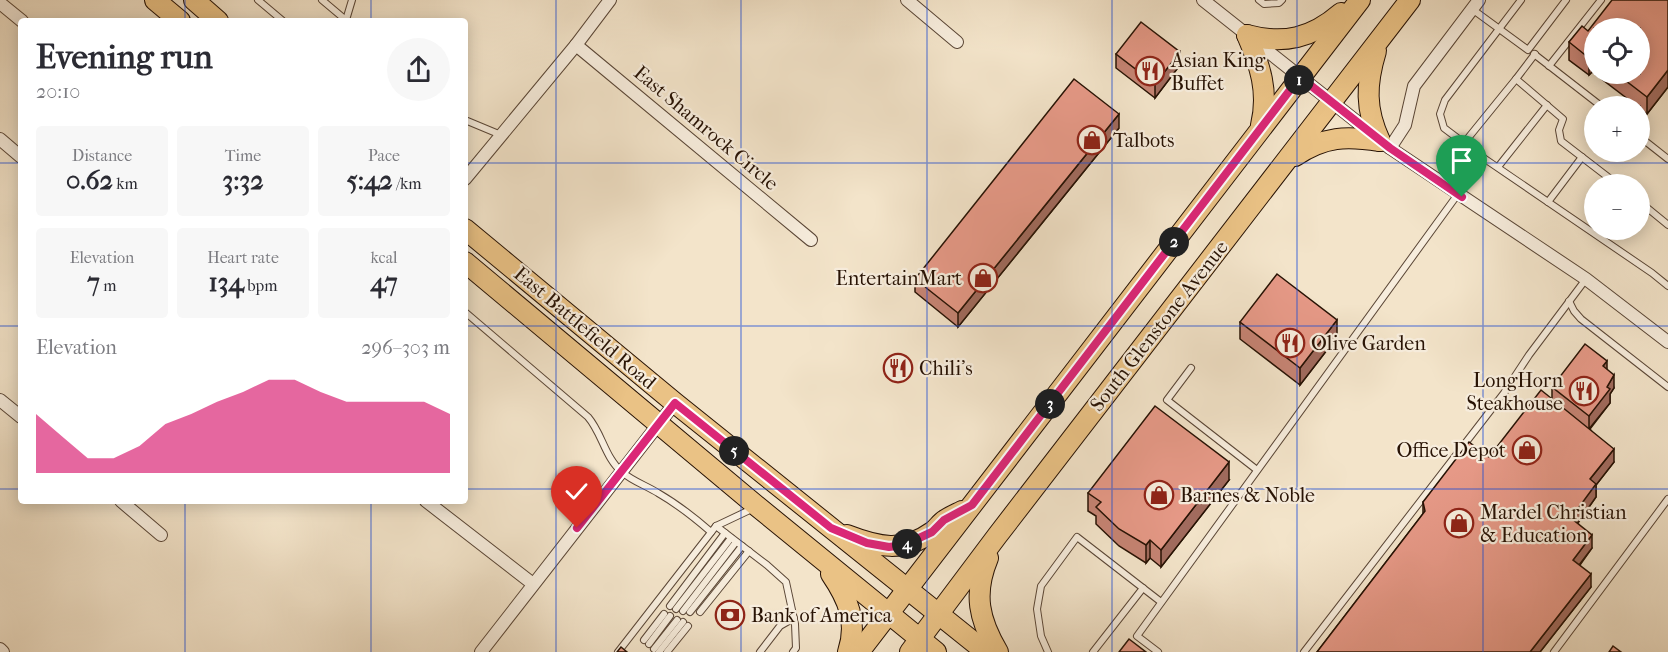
<!DOCTYPE html>
<meta charset="utf-8">
<style>
:root{--surface:#fff;--page:#f7f7f7;--text:#2b2b33;--muted:#7c7c81;--accent:#db2777}
body{margin:0;font-family:"IM FELL French Canon",serif;background:var(--page);color:var(--text);height:100vh;display:flex;flex-direction:column;font-size:22px;white-space:nowrap}
*{box-sizing:border-box;margin:0}
p{font-size:20px;color:var(--muted)}
.icon{flex:none;width:33px;height:33px;fill:none;stroke:currentColor;stroke-width:2;stroke-linecap:round;stroke-linejoin:round}
.map{position:relative;flex:1;overflow:hidden}
.details{position:absolute;left:18px;top:18px;width:450px;height:486px;display:flex;flex-direction:column;background:var(--surface);border-radius:6px;box-shadow:0 3px 15px #0003}
.details>*{flex:none}
.buttons{position:absolute;left:1584px;top:18px;display:grid;gap:12px}
.buttons a{display:grid;place-items:center;width:66px;height:66px;border-radius:50%;background:var(--surface);box-shadow:0 3px 15px #0003;font-size:30px}
.pin{position:absolute;display:grid;place-items:center;width:51px;height:51px;color:#fff;margin:-62px -26px;border-radius:50% 50% 50% 0;rotate:-45deg;box-shadow:0 0 6px #0007}
.pin .icon{rotate:45deg}
.km{position:absolute;width:30px;height:30px;margin:-15px;border-radius:50%;background:#222;color:#fff;font-size:16px;line-height:30px;text-align:center}
.round{display:grid;place-items:center;flex:none;width:63px;height:63px;border-radius:32px;background:var(--page)}
.summary{display:flex;align-items:center;justify-content:space-between;height:102px;padding:0 18px}
h1{font-size:33px;font-weight:700;line-height:45px}
.stats{display:grid;grid-template-columns:repeat(3,1fr);gap:9px;height:102px;padding:6px 18px}
.stats div{display:grid;align-content:center;border-radius:6px;background:var(--page);text-align:center}
.stats b{font-size:26px;font-weight:700}
.stats small{font-size:16px;font-weight:400}
.stats p{font-size:16px}
.chart{height:168px;padding:12px 18px}
.chart p{display:flex;justify-content:space-between}
.chart svg{width:100%;height:108px;margin-top:6px;fill:var(--accent);opacity:.7}
.map>svg:first-child{display:block}
.lines{fill:none;stroke-linecap:round;stroke-linejoin:round}
.lane-casing{stroke:#5a4636;stroke-width:8}
.street-casing{stroke:#5a4636;stroke-width:14}
.primary-casing{stroke:#271204;stroke-width:22}
.lane{stroke:#f7eddd;stroke-width:6}
.street{stroke:#f7eddd;stroke-width:12}
.primary{stroke:#eac285;stroke-width:20}
.wall{fill:#c68474;stroke:#271204;stroke-width:1.5}
.shaded-wall{fill:#a16b5e;stroke:#271204;stroke-width:1.5}
.building{fill:#e69987;stroke:#271204;stroke-width:1.5}
.route-casing{stroke:#fff;stroke-width:12}
.route{stroke:#db2777;stroke-width:8}
.grid{fill:none;stroke:#1d4ed8;stroke-width:1.5;stroke-opacity:0.55}
.labels{text-anchor:middle;dominant-baseline:central;stroke-width:4.5;stroke-linejoin:round;paint-order:stroke}
.poi-label{font-size:20px;fill:#271204;stroke:#f7eddd;text-anchor:start}
.street-label{font-size:20px;fill:#271204;stroke:#f7eddd}
</style>
<div class="map">
<svg width="1668" height="652" viewBox="0 0 1668 652">
<rect width="100%" height="100%" fill="#f3e4ca"/>
<filter id="stains"><feTurbulence type="fractalNoise" baseFrequency=".00333" numOctaves="4"/><feColorMatrix values="0 0 0 0 .2 0 0 0 0 .09 0 0 0 0 .02 0 0 0 .5 -.17"/></filter>
<radialGradient id="worn" r=".72"><stop offset=".6" stop-color="#630" stop-opacity="0"/><stop offset="1" stop-color="#630" stop-opacity=".3"/></radialGradient>
<g class="lines">
<g class="lane-casing">
<g id="lane">
<polyline points="258,0 283,21"/>
<polyline points="322,0 347,21"/>
<polyline points="1259,0 1264,4 1279,3 1282,0"/>
<polyline points="1521,0 1445,100 1440,114 1444,128 1485,159 1652,273 1668,286"/>
<polyline points="1472,9 1528,50 1566,0"/>
<polyline points="346,20 352,0"/>
<polyline points="1534,54 1601,106"/>
<polyline points="1535,54 1516,79 1563,119 1559,130 1561,141 1617,184"/>
<polyline points="1549,66 1601,0"/>
<polyline points="465,120 501,135"/>
<polyline points="1640,137 1668,159"/>
<polyline points="1464,143 1516,79"/>
<polyline points="1498,167 1547,105"/>
<polyline points="1548,202 1582,157"/>
<polyline points="1640,202 1668,225"/>
<polyline points="1569,301 1574,311 1581,319 1668,387"/>
<path d="M 465,312 L 588,417 C 602,433 605,458 622,472 C 632,481 647,486 658,493 C 677,504 695,518 711,532"/>
<polyline points="1191,368 1167,400 1257,470"/>
<polyline points="716,526 767,565 786,582 795,624 796,648 793,652"/>
<polyline points="670,606 725,533"/>
<polyline points="676,609 731,538"/>
<polyline points="683,611 736,542"/>
<polyline points="690,612 742,546"/>
<polyline points="700,612 749,551"/>
<polyline points="644,640 664,614"/>
<polyline points="649,644 670,616"/>
<polyline points="654,649 677,620"/>
<polyline points="618,652 716,526 754,508"/>
<polyline points="659,652 683,622"/>
<polyline points="667,652 688,626"/>
<polyline points="760,652 780,626 794,618"/>
<polyline points="1048,652 1041,636 1037,609 1041,586 1077,537 1161,602"/>
<polyline points="1093,652 1143,588"/>
<polyline points="1158,652 1137,636 1458,194"/>
<polyline points="1304,652 1504,393 1529,355 1586,279"/>
<polyline points="1554,652 1668,499"/>
</g>
</g>
<g class="street-casing">
<g id="street">
<polyline points="907,0 957,42"/>
<polyline points="1203,0 1390,148 1586,279 1668,342"/>
<polyline points="0,3 22,21"/>
<polyline points="576,45 811,240"/>
<polyline points="0,139 21,157"/>
<polyline points="1390,148 1405,125 1414,86 1479,0"/>
<polyline points="465,179 576,45 610,0"/>
<polyline points="0,400 21,417"/>
<polyline points="121,501 161,535"/>
<polyline points="426,501 533,584"/>
<polyline points="0,649 3,652"/>
<polyline points="481,652 675,403"/>
</g>
</g>
<g class="primary-casing">
<g id="primary">
<polyline points="155,0 180,21"/>
<polyline points="194,0 218,21"/>
<path d="M 1247,35 C 1284,45 1312,38 1341,13"/>
<path d="M 1247,35 C 1260,65 1269,92 1261,125"/>
<path d="M 1376,51 C 1366,84 1365,109 1380,141"/>
<path d="M 1295,156 C 1325,136 1346,136 1380,141"/>
<polyline points="465,229 675,403 986,652"/>
<polyline points="465,262 758,507 936,652"/>
<path d="M 847,535 C 878,547 903,553 932,532 C 937,529 940,523 945,520 C 951,516 956,514 962,511"/>
<path d="M 988,558 C 973,594 979,620 998,652"/>
<path d="M 831,574 C 848,599 858,622 848,652"/>
<polyline points="859,652 1360,0"/>
<polyline points="910,652 997,536 1410,0"/>
</g>
</g>
<use href="#lane" class="lane"/>
<use href="#street" class="street"/>
<use href="#primary" class="primary"/>
</g>
<g class="wall">
<polygon points="1668,0 1668,87 1647,114 1640,108 1640,106 1637,106 1595,74 1640,74 1594,28 1594,73 1592,72 1589,75 1569,60 1569,42 1588,31"/>
<polygon points="1116,54 1180,65 1155,98 1116,68"/>
<polygon points="1119,128 958,327 915,292 915,279"/>
<polygon points="1240,322 1337,337 1300,385 1240,339"/>
<polygon points="1607,370 1614,388 1610,394 1610,403 1590,429 1614,462 1596,485 1596,497 1578,523 1592,548 1580,565 1591,587 1540,652 1317,652 1423,514 1423,502 1489,457 1552,399 1552,387"/>
<polygon points="1229,480 1161,567 1150,558 1146,563 1119,546 1096,524 1096,516 1088,511 1088,493"/>
</g>
<g class="shaded-wall">
<polygon points="1180,52 1180,65 1155,98 1155,84"/>
<polygon points="1592,54 1592,72 1589,75 1589,58"/>
<polygon points="1668,70 1668,87 1647,114 1647,97"/>
<polygon points="1119,114 1119,128 958,327 958,313"/>
<polygon points="1337,320 1337,337 1300,385 1300,368"/>
<polygon points="1607,361 1607,375 1603,366"/>
<polygon points="1614,375 1614,388 1610,394 1610,403 1589,429 1589,416"/>
<polygon points="1614,449 1614,462 1596,485 1596,497 1571,532 1571,518 1590,479"/>
<polygon points="1229,462 1229,480 1161,567 1161,550"/>
<polygon points="1592,535 1592,548 1573,573 1573,560"/>
<polygon points="1150,540 1150,558 1146,563 1146,545"/>
<polygon points="1591,574 1591,587 1540,652 1530,652"/>
</g>
<g class="building">
<polygon points="1612,0 1668,0 1668,70 1647,97 1617,74 1640,74 1640,28 1594,28 1594,56 1592,54 1589,58 1569,42 1582,26 1588,31"/>
<polygon points="1141,22 1180,52 1155,84 1116,54"/>
<polygon points="1074,79 1119,114 958,313 915,279"/>
<polygon points="1277,274 1337,320 1300,368 1240,322"/>
<polygon points="1585,344 1607,361 1603,366 1614,375 1607,387 1610,389 1589,416 1552,387"/>
<polygon points="1541,390 1614,449 1590,479 1596,484 1571,518 1592,535 1573,560 1591,574 1530,652 1317,652 1425,511 1423,502 1469,442 1489,457"/>
<polygon points="1155,406 1229,462 1161,550 1150,540 1146,545 1119,529 1096,507 1101,502 1088,493"/>
<polygon points="1129,639 1146,652 1119,652"/>
<polygon points="1613,646 1621,652 1609,652"/>
<polygon points="621,647 627,652 617,652"/>
</g>
<g class="lines">
<g class="route-casing">
<polyline id="route" points="577,528 675,403 831,528 867,543 889,547 904,545 932,532 944,520 972,505 1300,77 1390,148 1462,197"/>
</g>
<use href="#route" class="route"/>
</g>
<path class="grid" d="M 185,0 L 185,21M 371,0 L 371,21M 556,0 L 556,652M 741,0 L 741,652M 927,0 L 927,652M 1112,0 L 1112,652M 1297,0 L 1297,652M 1483,0 L 1483,652M 0,163 L 21,163M 465,163 L 1668,163M 0,326 L 21,326M 465,326 L 1668,326M 0,489 L 21,489M 465,489 L 1668,489M 185,501 L 185,652M 371,501 L 371,652"/>
<defs>
<g id="restaurant-ring" transform="scale(1.5)"><circle r="9.5" fill="#f7eddd" stroke="#8f2418" stroke-width="1.5"/><path d="M-5-6h1v4h1v-4h1v4h1v-4h1v5L-1.5 .5V6h-2V.5L-5-1ZM5-6V6H3V1.5H1.5Q1.5-4 5-6Z" fill="#8f2418"/></g>
<g id="shop-ring" transform="scale(1.5)"><circle r="9.5" fill="#f7eddd" stroke="#8f2418" stroke-width="1.5"/><path d="M-5-2.5h2.3a2.7 3.5 0 0 1 5.4 0H5L5.5 6h-11ZM-1.5-2.5h3a1.5 2.3 0 0 0-3 0Z" fill="#8f2418"/></g>
<g id="bank-ring" transform="scale(1.5)"><circle r="9.5" fill="#f7eddd" stroke="#8f2418" stroke-width="1.5"/><path d="M-6-4H6V4H-6ZM0-2.3a2.3 2.3 0 1 0 0 4.6a2.3 2.3 0 1 0 0-4.6Z" fill="#8f2418"/></g>
</defs>
<g fill-rule="evenodd">
<use href="#restaurant-ring" x="1150" y="71"/>
<use href="#shop-ring" x="1092" y="140"/>
<use href="#shop-ring" x="983" y="278"/>
<use href="#restaurant-ring" x="1290" y="343"/>
<use href="#restaurant-ring" x="898" y="368"/>
<use href="#restaurant-ring" x="1584" y="391"/>
<use href="#shop-ring" x="1527" y="450"/>
<use href="#shop-ring" x="1159" y="495"/>
<use href="#shop-ring" x="1459" y="523"/>
<use href="#bank-ring" x="730" y="615"/>
</g>
<g class="labels">
<g class="poi-label">
<text x="1171" y="60">Asian King<tspan x="1171" dy="23">Buffet</tspan></text>
<text x="1113" y="140">Talbots</text>
<text x="962" y="278" text-anchor="end">EntertainMart</text>
<text x="1311" y="343">Olive Garden</text>
<text x="919" y="368">Chili's</text>
<text x="1563" y="380" text-anchor="end">LongHorn<tspan x="1563" dy="23">Steakhouse</tspan></text>
<text x="1506" y="450" text-anchor="end">Office Depot</text>
<text x="1180" y="495">Barnes &amp; Noble</text>
<text x="1480" y="512">Mardel Christian<tspan x="1480" dy="23">&amp; Education</tspan></text>
<text x="751" y="615">Bank of America</text>
</g>
<g class="street-label">
<text transform="translate(706 128) rotate(40)">East Shamrock Circle</text>
<text transform="translate(1159 326) rotate(-52)">South Glenstone Avenue</text>
<text transform="translate(585 328) rotate(40)">East Battlefield Road</text>
</g>
</g>
<rect width="100%" height="100%" filter="url(#stains)"/>
<rect width="100%" height="100%" fill="url(#worn)"/>
</svg>
<div class="buttons">
<a><svg class="icon" aria-label="locate" viewBox="0 0 24 24"><circle cx="12" cy="12" r="6"/><path d="M12 2v4M12 18v4M2 12h4M18 12h4"/></svg></a>
<a>+</a>
<a>−</a>
</div>
<div class="pin" style="left:1462px;top:197px;background:#1e9e55"><svg class="icon" aria-label="arrive" viewBox="0 0 24 24"><path d="M6 21V4h12l-3 4 3 4H6"/></svg></div>
<div class="pin" style="left:577px;top:528px;background:#d93025"><svg class="icon" aria-label="check" viewBox="0 0 24 24"><path d="M5 12l5 5 9-10"/></svg></div>
<b class="km" style="left:1299px;top:80px">1</b>
<b class="km" style="left:1174px;top:242px">2</b>
<b class="km" style="left:1050px;top:404px">3</b>
<b class="km" style="left:907px;top:544px">4</b>
<b class="km" style="left:734px;top:451px">5</b>
<section class="details">
<div class="summary"><div><h1>Evening run</h1><p>20:10</p></div><a class="round"><svg class="icon" aria-label="share" viewBox="0 0 24 24"><path d="M12 15V3M7 8l5-5 5 5M5 13v7h14v-7"/></svg></a></div>
<div class="stats">
<div><p>Distance</p><b>0.62<small> km</small></b></div>
<div><p>Time</p><b>3:32</b></div>
<div><p>Pace</p><b>5:42<small> /km</small></b></div>
</div>
<div class="stats">
<div><p>Elevation</p><b>7<small> m</small></b></div>
<div><p>Heart rate</p><b>134<small> bpm</small></b></div>
<div><p>kcal</p><b>47</b></div>
</div>
<div class="chart"><p><span>Elevation</span>296–303 m</p>
<svg viewBox="0 0 160 44" preserveAspectRatio="none"><path d="M0 44V20L10 29L20 38L30 38L40 33L50 24L60 20L70 15L80 11L90 6L100 6L110 11L120 15L130 15L140 15L150 15L160 20V44z"/></svg>
</div>
</section>
</div>
